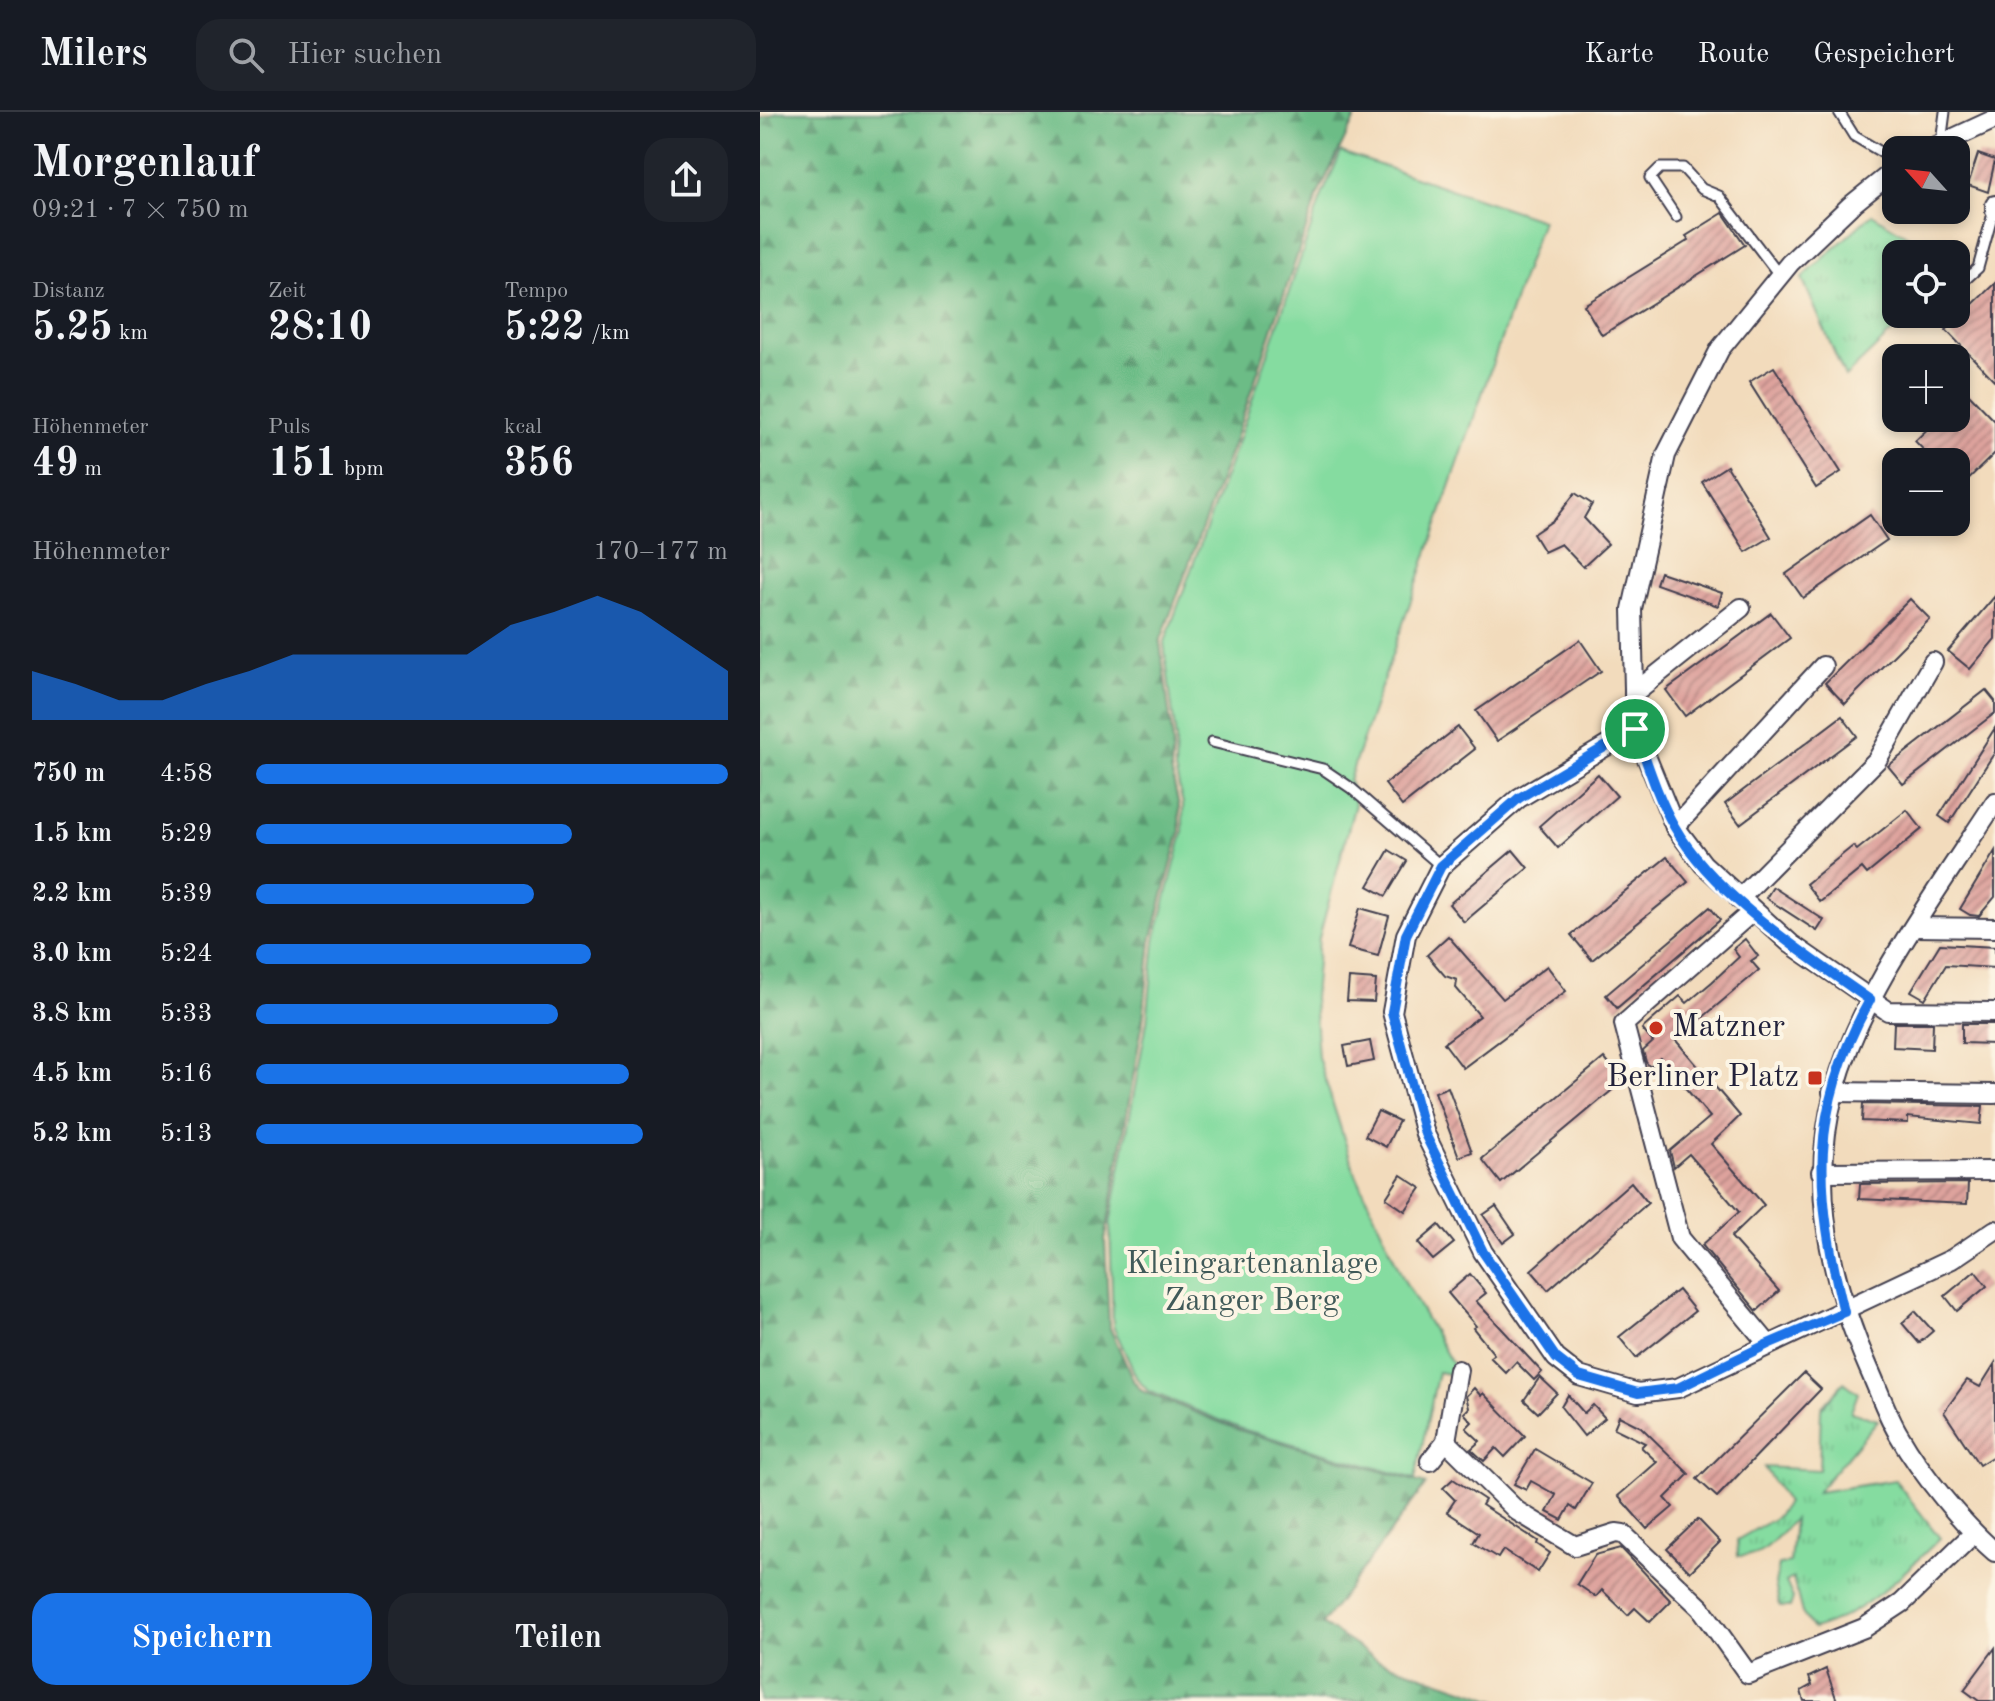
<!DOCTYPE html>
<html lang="de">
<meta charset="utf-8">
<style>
:root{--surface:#171b24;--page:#20242c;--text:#f1f3f6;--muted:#9ea1a6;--line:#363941;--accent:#1a73e8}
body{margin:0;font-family:"Old Standard TT",serif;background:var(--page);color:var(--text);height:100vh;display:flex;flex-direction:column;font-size:30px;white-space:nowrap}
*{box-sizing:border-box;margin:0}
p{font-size:26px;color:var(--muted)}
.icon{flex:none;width:44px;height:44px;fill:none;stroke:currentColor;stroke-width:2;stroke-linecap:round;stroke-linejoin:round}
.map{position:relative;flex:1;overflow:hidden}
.drawer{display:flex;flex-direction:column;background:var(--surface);width:760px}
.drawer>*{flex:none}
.needle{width:52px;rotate:297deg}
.tools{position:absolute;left:1122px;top:24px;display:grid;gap:16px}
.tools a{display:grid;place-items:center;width:88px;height:88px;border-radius:16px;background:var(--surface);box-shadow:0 4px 12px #0003;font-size:40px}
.pin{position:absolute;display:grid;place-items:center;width:68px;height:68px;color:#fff;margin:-34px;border:4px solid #fff;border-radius:50%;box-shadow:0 2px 8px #0007}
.round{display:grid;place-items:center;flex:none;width:84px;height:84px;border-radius:24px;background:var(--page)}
.headline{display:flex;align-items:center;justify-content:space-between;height:136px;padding:0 32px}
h1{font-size:44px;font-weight:600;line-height:60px}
.metrics{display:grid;grid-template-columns:repeat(3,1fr);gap:12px;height:136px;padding:8px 32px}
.metrics div{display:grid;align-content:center}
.metrics b{font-size:40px;font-weight:600}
.metrics small{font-size:22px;font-weight:400}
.metrics p{font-size:22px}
.chart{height:224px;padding:16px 32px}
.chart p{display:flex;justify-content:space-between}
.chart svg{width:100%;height:144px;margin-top:8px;fill:var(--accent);opacity:.7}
.action{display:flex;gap:16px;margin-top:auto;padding:16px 32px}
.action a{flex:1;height:92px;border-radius:24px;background:var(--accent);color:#fff;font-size:32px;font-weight:600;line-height:92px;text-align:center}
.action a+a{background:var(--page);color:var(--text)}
ul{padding:0 32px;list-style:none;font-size:26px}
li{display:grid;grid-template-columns:128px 96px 1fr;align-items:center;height:60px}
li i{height:20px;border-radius:10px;background:var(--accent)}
header{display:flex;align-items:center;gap:48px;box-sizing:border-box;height:112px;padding:0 40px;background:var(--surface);border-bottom:2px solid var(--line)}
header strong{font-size:38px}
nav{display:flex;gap:44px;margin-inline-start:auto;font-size:28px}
.search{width:560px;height:72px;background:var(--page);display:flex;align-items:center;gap:20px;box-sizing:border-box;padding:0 28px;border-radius:24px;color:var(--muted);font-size:30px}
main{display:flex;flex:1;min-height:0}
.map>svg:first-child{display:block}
.grass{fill:url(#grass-tufts);stroke:#547f6e;stroke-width:2}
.forest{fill:url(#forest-firs);stroke:#476f60;stroke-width:2}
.garden{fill:#85dca0;stroke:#547f6e;stroke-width:2}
.building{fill:url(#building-hatch)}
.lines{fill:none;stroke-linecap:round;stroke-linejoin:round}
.service-casing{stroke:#413e4e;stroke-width:13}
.minor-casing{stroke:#413e4e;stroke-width:22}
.service{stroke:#fff;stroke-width:9}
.minor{stroke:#fff;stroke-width:18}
.route-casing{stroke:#fff;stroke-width:16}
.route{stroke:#1a73e8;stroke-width:10}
.poi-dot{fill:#c8321e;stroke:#fcf5e5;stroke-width:3}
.labels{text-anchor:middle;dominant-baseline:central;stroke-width:8;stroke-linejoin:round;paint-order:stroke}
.poi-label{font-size:32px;fill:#22223b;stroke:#fcf5e5;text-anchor:start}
.park-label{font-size:32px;fill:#405a59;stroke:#fcf5e5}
</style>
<header>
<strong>Milers</strong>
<div class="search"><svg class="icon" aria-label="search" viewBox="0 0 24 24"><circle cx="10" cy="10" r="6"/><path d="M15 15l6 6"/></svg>Hier suchen</div>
<nav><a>Karte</a><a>Route</a><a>Gespeichert</a></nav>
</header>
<main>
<section class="drawer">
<div class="headline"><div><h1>Morgenlauf</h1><p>09:21 · 7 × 750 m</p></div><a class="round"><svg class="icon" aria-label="share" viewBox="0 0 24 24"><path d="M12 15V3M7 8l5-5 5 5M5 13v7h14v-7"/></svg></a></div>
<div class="metrics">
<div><p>Distanz</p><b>5.25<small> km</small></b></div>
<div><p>Zeit</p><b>28:10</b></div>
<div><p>Tempo</p><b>5:22<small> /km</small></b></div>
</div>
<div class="metrics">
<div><p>Höhenmeter</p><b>49<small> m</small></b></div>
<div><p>Puls</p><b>151<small> bpm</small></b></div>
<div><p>kcal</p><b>356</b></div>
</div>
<div class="chart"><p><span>Höhenmeter</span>170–177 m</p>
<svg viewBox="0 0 160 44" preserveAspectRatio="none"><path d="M0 44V29L10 33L20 38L30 38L40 33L50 29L60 24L70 24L80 24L90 24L100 24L110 15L120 11L130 6L140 11L150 20L160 29V44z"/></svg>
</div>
<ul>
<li><b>750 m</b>4:58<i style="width:100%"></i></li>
<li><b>1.5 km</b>5:29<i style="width:67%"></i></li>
<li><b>2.2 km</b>5:39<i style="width:59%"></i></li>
<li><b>3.0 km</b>5:24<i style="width:71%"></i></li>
<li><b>3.8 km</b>5:33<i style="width:64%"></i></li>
<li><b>4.5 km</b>5:16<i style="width:79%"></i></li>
<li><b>5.2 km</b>5:13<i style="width:82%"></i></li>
</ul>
<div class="action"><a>Speichern</a><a>Teilen</a></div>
</section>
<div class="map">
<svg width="1235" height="1589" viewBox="0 0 1235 1589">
<defs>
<pattern id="grass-tufts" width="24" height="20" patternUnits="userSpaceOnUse" patternTransform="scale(2)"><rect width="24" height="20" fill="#85dca0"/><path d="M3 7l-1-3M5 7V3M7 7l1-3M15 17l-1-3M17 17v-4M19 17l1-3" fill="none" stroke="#73bc8b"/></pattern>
<pattern id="forest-firs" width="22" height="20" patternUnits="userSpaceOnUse" patternTransform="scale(2)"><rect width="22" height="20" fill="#6cbc86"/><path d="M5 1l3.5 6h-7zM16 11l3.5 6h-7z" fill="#58986f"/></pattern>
<pattern id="building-hatch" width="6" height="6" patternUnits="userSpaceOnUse" patternTransform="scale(2)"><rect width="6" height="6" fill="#dea39d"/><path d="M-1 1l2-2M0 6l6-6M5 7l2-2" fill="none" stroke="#b48481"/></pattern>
</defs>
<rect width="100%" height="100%" fill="#fcf5e5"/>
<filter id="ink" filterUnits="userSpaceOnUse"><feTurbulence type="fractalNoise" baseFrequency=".0125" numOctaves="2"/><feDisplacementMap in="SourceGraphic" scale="16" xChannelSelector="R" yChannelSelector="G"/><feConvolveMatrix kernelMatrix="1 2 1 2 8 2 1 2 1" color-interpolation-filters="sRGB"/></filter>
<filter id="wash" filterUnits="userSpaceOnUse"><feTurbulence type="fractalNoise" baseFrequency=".006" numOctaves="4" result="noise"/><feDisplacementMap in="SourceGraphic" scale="32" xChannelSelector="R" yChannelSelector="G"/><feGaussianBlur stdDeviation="1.8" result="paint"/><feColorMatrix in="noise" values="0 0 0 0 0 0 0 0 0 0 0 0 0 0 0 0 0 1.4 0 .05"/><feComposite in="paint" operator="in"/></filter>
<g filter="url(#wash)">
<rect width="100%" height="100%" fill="#f2dbbc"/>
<g class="grass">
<polygon points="1112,102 1177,142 1136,142 1136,202 1151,202 1085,265 1042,166"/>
<path d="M 1084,1270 L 1098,1281 L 1091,1300 L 1118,1308 L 1057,1380 L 1135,1368 L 1180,1426 C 1143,1462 1104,1503 1053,1517 L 1042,1501 L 1033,1466 L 1026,1470 L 1033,1486 L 1030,1495 L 1020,1495 L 1015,1472 L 1019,1453 L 1030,1451 L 1034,1407 C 1016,1425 1006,1445 978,1444 L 977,1428 L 1015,1406 L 1027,1391 L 1004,1355 L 1059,1358 L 1061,1296 Z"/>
</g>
<polygon class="forest" points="18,0 598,0 558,82 473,333 400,530 413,630 411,658 419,694 420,720 391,829 383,908 345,1128 349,1214 374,1270 382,1279 479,1318 666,1372 562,1512 618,1548 739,1589 0,1589 0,7"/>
<polygon class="garden" points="581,40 782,108 589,668 595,692 559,826 554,886 558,945 594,1058 643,1166 699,1264 678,1260 655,1367 482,1317 388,1279 377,1267 353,1214 350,1112 387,909 395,828 423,720 423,692 415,658 416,628 404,532 479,326 562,83"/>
<g id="blocks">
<g class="building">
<polygon points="1218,42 1235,48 1228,80 1208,73"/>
<polygon points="963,101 985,133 842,223 824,193 929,128 926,124"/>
<polygon points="1235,171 1235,269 1186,218"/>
<polygon points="1014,255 1081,360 1056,376 989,270"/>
<polygon points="1206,279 1235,309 1235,341 1196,379 1196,350 1175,350 1155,329 1179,306 1196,306 1196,289"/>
<polygon points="967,354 1011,425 986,440 942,370"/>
<polygon points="815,381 832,392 824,406 848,432 823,455 801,432 784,440 773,422 795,407"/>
<polygon points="1110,403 1127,428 1043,486 1026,462"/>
<polygon points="900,460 962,481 958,494 896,472"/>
<polygon points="1235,484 1235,527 1210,557 1188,539"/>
<polygon points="1150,487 1170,507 1085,592 1065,571"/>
<polygon points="1011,501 1030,526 925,604 906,578"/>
<polygon points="820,528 841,559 737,629 716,599"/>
<polygon points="1226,578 1235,589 1235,601 1143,672 1128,654"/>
<polygon points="1082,604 1097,624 980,712 965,692"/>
<polygon points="698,615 715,637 642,694 625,672"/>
<polygon points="1235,616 1235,640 1189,711 1179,704"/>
<polygon points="838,662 857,684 798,736 779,714"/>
<polygon points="1147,698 1162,717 1107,762 1102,756 1060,790 1046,772 1093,734 1097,738"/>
<polygon points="629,738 647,749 626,784 608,774"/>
<polygon points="753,738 768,756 704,810 689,792"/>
<polygon points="1235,739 1235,785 1219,804 1210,803 1200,797"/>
<polygon points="907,745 928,770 832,848 811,823"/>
<polygon points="1013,775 1064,808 1057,819 1006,786"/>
<polygon points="950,795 960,808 857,896 846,883"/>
<polygon points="600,796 629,804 618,844 588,836"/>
<polygon points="688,824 743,887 787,854 806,879 703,956 684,931 720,904 696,876 697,868 685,864 667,843"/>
<polygon points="985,827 998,844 991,849 999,858 941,907 938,904 913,925 980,1004 951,1032 1004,1093 971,1125 1019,1179 997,1199 942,1133 979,1100 929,1042 914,1055 910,1039 950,1005 900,946 890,955 886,950 883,939 893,930 882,917 920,884 927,891 952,870 979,845 973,837"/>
<polygon points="1180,832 1235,835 1235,856 1186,853 1165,887 1151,879"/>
<polygon points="589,866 616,868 614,890 587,889"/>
<polygon points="1134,911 1173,911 1172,937 1133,935"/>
<polygon points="1202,912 1235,912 1235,932 1202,931"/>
<polygon points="610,929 614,949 588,954 584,934"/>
<polygon points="844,946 863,969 741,1071 722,1047"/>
<polygon points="688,975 712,1040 699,1045 675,980"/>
<polygon points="1103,992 1223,994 1221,1012 1148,1005 1148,1011 1102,1009"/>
<polygon points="618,999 639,1009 626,1035 605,1024"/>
<polygon points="641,1063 661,1076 645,1099 626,1086"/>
<polygon points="871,1070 888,1091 788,1178 771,1158"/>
<polygon points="1208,1071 1207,1092 1099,1087 1100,1072"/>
<polygon points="736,1094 755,1122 743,1131 723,1103"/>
<polygon points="679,1113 694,1131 673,1148 658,1131"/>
<polygon points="1215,1159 1227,1174 1197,1199 1185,1184"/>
<polygon points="710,1162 726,1181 716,1189 782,1260 774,1268 756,1250 746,1261 730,1245 734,1242 713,1216 716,1214 688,1181"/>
<polygon points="918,1178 935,1199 876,1246 859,1225"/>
<polygon points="1155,1199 1173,1219 1159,1231 1142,1211"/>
<polygon points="1235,1251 1235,1343 1219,1353 1184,1300 1207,1268 1220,1275"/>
<polygon points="1044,1261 1061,1277 957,1385 937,1367"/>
<polygon points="780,1265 797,1281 778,1301 764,1288"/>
<polygon points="714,1276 721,1284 723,1281 765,1324 745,1345 736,1336 724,1349 711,1337 720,1329 706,1316 712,1310 704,1301 709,1296 706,1284"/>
<polygon points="808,1283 824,1301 833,1293 845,1306 824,1324 801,1295"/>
<polygon points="859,1304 881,1315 929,1362 905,1386 913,1395 887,1417 858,1384 897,1350 881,1335 885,1331 854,1316"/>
<polygon points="775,1337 832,1371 816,1398 810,1394 802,1408 787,1400 796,1383 771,1369 766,1378 754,1372"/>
<polygon points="693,1367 725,1388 722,1393 778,1429 777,1432 790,1441 778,1460 743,1438 738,1446 713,1431 719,1421 687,1400 695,1388 683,1376"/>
<polygon points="938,1407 960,1430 930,1460 907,1437"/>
<polygon points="861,1436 911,1489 890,1510 875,1496 868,1503 842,1478 836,1485 817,1472 835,1443"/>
<polygon points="1235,1536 1235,1589 1219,1589 1204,1578"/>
<polygon points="1066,1557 1077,1589 1044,1589 1041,1579 1052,1573 1049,1565"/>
</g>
</g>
</g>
<g filter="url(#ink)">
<use href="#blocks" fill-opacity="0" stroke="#413e4e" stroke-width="2"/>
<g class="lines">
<g class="service-casing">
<g id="service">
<polyline points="1079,0 1094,24 1136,49"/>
<polyline points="1181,31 1185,0"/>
<polyline points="916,105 890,66 900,56 923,56 942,77 959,84 1020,164"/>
<polyline points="1196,176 1218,156 1234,98"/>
<polyline points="452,630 563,657 591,676 681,754"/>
</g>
</g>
<g class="minor-casing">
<g id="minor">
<polyline points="1168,38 1235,7"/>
<polyline points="1136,57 1090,94 1030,151 960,237 906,343 872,497 875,617 915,715 943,752 1031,832 1128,899 1235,900"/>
<polyline points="1235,93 1235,99"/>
<polyline points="874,581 981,496"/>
<polyline points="875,617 759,686 681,754 646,823 632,900 665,1022 723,1140 796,1246 819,1264 878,1281 918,1276 1192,1147 1235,1118"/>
<path d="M 1235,690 C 1102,893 1000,1008 1109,1257 C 1119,1279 1127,1303 1139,1323 C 1160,1360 1203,1413 1235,1440"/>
<polyline points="915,715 1063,554"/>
<polyline points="979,787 1117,648 1173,550"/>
<polyline points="993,799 864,912 920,1126 1008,1232"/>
<polyline points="1154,815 1235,816"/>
<polyline points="1072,980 1235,982"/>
<polyline points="1061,1060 1235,1059"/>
<polyline points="698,1258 686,1329 757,1399 815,1434 856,1421 863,1422 941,1496 988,1562 1104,1516 1142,1491 1213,1422"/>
<polyline points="670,1349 686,1329"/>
</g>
</g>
<use href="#service" class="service"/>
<use href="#minor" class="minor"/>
</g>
</g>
<g class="lines" filter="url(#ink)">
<g class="route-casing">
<path id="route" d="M 875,617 C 887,650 897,684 914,714 C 953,783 1046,843 1110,888 C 1048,998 1055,1082 1084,1200 L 1008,1232 L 918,1276 L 878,1281 L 819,1264 L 796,1246 L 723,1140 L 665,1022 L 632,900 L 646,823 L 681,754 L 759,686 Z"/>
</g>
<use href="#route" class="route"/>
</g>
<g class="poi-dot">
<circle cx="896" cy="916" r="8"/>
<rect x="1047" y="958" width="16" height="16" rx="4"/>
</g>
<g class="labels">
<g class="poi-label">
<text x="912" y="916">Matzner</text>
<text x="1039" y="966" text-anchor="end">Berliner Platz</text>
</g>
<g class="park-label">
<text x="492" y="1153">Kleingartenanlage<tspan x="492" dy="37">Zanger Berg</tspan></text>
</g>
</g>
</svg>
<div class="tools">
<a><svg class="needle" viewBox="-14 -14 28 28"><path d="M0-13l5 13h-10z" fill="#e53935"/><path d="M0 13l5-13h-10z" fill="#9ea1a6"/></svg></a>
<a><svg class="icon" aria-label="locate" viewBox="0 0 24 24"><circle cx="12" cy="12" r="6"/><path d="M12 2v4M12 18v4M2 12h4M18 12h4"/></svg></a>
<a>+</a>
<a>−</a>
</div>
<div class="pin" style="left:875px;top:617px;background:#1e9e55"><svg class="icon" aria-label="arrive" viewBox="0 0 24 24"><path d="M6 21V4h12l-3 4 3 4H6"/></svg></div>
</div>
</main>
